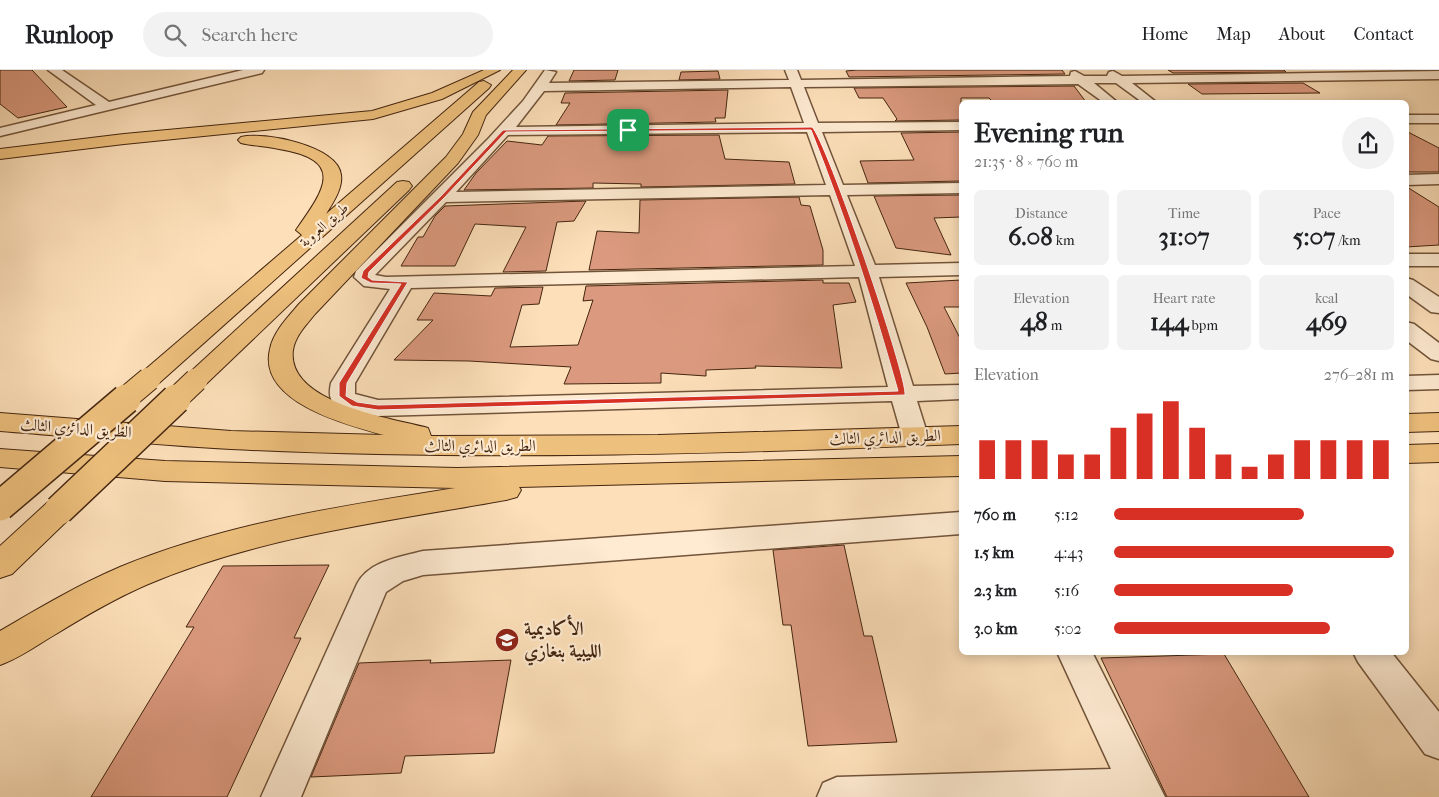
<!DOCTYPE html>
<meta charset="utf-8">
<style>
:root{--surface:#fff;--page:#f2f2f2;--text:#202124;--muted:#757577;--line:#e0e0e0;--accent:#d93025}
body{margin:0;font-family:"IM FELL French Canon",Amiri,serif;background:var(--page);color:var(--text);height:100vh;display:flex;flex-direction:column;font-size:19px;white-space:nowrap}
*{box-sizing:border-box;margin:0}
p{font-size:16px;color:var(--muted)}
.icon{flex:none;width:28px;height:28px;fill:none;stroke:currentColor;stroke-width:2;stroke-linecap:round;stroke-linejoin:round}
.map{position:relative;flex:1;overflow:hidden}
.panel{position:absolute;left:959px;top:30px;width:450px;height:555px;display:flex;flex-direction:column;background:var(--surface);border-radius:8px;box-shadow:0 2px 12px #0003}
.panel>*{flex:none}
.pin{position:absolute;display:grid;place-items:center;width:42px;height:42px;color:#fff;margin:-21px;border-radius:10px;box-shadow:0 2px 8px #0006}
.round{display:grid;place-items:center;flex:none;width:52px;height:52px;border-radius:26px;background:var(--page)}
.headline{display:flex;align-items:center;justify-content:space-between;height:85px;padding:0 15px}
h1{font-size:28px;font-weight:700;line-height:38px}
.stats{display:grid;grid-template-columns:repeat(3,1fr);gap:8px;height:85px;padding:5px 15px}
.stats div{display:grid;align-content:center;border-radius:8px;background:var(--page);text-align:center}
.stats b{font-size:25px;font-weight:700}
.stats small{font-size:14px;font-weight:400}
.stats p{font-size:14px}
.chart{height:140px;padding:10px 15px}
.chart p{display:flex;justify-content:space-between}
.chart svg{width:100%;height:90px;margin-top:5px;stroke:var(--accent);stroke-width:6}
ul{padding:0 15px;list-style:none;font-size:16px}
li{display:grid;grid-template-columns:80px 60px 1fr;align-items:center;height:38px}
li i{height:12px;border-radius:6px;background:var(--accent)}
header{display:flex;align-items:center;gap:30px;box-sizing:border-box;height:70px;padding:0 25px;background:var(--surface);border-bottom:1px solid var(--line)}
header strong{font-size:24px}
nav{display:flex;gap:28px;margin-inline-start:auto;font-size:18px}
.search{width:350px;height:45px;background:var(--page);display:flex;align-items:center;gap:12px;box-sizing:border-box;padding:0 18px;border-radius:28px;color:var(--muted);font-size:19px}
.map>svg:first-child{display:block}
.building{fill:#db9a7f;stroke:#442510}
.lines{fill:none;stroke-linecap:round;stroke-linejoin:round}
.street-casing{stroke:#72543a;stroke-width:3}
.highway-casing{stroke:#442510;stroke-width:2}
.street{fill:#feebd2;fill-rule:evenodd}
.highway{fill:#eec07d;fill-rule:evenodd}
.highway-bridge-far1-casing{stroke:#442510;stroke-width:25;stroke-linecap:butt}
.highway-bridge-casing{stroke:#442510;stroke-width:32;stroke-linecap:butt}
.highway-bridge-far1{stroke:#eec07d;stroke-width:23}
.highway-bridge{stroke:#eec07d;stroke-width:29}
.route{fill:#d93025;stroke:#fff;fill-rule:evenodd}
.labels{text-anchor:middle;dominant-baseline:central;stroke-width:4.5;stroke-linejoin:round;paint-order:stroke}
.far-street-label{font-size:14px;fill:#442510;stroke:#feebd2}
.street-label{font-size:16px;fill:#442510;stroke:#feebd2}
.near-poi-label{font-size:19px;font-weight:bold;fill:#442510;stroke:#feebd2;text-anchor:start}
</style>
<header>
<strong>Runloop</strong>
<div class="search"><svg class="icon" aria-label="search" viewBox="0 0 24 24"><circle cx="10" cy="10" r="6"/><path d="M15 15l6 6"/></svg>Search here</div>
<nav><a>Home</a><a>Map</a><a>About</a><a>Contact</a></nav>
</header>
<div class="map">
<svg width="1439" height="727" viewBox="0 0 1439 727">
<rect width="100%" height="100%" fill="#fde0ba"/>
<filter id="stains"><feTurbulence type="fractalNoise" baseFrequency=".004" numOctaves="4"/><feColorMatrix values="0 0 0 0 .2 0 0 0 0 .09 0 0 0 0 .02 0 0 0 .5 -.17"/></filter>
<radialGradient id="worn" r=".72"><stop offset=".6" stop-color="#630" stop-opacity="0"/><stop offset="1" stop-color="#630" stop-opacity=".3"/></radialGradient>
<g class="building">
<polygon points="0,0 32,0 67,37 18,48 0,34"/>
<polygon points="574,0 618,0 615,10 569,11"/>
<polygon points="857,0 1062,0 1065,4 849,7 846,1"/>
<polygon points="1168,0 1284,0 1286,2 1173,3"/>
<polygon points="718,1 720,9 679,10 681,2"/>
<polygon points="1303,13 1320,23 1202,24 1188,14"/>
<polygon points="1074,16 1086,32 993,32 989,28 961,28 961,50 895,51 897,49 883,28 859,28 854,18"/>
<polygon points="728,20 725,48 715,48 716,52 556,55 570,33 561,33 565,23"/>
<polygon points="1406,61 1439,78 1439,102 1406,102"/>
<polygon points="961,62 961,111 868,113 860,91 914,90 901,63"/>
<polygon points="719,65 725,89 789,92 795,114 641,117 641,114 593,113 593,118 464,120 476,103 507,71 542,75 548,66"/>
<polygon points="1407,117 1439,137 1439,175 1406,177"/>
<polygon points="961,125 961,147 934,148 951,185 896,178 874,126"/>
<polygon points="799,127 801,135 810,136 823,180 823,195 589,200 597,161 639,163 640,130"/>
<polygon points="586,131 574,151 557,152 546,201 503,202 526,157 475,154 455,196 401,196 418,167 423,167 435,146 445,136"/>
<polygon points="823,210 823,213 849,213 856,232 833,235 842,298 755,296 756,298 706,300 706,306 661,303 661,313 564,314 571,297 469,291 394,290 433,250 417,250 434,223 491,226 495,218 543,217 539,234 522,235 510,277 578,275 593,230 583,231 586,216"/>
<polygon points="961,210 961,237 944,237 961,270 961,303 945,304 927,257 906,213"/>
<polygon points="844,475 864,566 872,566 897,672 808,676 791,555 783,555 773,480"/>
<polygon points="329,495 294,568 301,568 227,727 91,727 194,557 186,557 223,496"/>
<polygon points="1224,584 1270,661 1309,727 1167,727 1101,588"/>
<polygon points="431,590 430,593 511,590 494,683 405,686 401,703 311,707 359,593"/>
</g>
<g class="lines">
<g class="street-casing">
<g id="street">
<polygon points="48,0 62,0 109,32 243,0 264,0 262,3 0,66 0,58 96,35"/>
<path d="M 545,0 L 556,2 L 549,13 L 789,10 L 785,0 L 797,0 L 801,10 L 1070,6 L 1071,2 L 1075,1 L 1084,6 L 1107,6 L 1109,2 L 1113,1 L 1122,6 L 1439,1 L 1439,9 L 1132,13 L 1156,32 L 1142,32 L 1116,13 L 1094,13 L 1117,32 L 1103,32 L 1078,14 L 804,17 L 818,53 L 961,52 L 961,60 L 822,62 L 843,115 L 961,113 L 961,123 L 847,125 L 875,195 L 961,193 L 961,205 L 879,207 L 913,316 L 961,315 L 961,329 L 917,331 L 928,366 L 924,372 L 915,374 L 906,372 L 902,366 L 892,331 L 378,346 C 365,344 337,343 331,329 C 329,324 330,318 331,313 L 390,219 L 364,216 L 354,207 L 356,201 L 488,69 L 523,31 ZM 791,17 L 804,53 L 516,57 L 544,21 ZM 807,62 L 826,115 L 456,122 L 508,65 ZM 830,125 L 855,196 L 386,207 L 375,205 L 446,132 ZM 859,207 L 888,317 L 378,330 L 355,324 L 355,313 L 411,218 Z"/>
<rect x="1406" y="45" width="33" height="8"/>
<polygon points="1439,104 1439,114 1406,115 1406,105"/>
<rect x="1406" y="184" width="33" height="12"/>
<polygon points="1406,208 1413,210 1439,227 1439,243 1431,242 1406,224"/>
<polygon points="1406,252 1414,254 1439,273 1439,291 1431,289 1406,270"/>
<polygon points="1439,305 1439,319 1406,320 1406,306"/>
<path d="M 961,442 L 961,464 L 423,505 L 403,511 L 386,522 L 301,727 L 261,727 L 357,514 C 369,491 400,487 423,481 Z"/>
<polygon points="1057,582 1092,582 1165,727 817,727 823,713 837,707 1111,699"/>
<polygon points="1353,582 1391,582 1439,642 1439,689 1425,684 1358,592"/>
</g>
</g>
<g class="highway-casing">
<g id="highway">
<polygon points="484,0 500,0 442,29 373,49 124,74 0,89 0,79 124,64 372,41 432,23"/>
<path d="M 513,0 L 526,0 L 486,45 L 478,65 L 458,93 L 315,244 C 307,254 295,266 293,280 C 286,333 391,348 428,358 L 431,366 L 658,365 L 961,356 L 961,374 C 719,384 474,391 231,379 C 154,375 77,367 0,361 L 0,343 L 231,361 L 384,365 C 347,355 257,332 270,279 C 273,262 288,247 299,234 L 446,87 L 463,64 L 473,42 Z"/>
<path d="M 484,11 L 491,15 L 489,18 L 158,314 L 149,317 L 140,314 L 136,309 L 140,304 L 302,165 L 296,160 C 325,119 346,90 279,79 C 266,76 253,76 241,73 L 238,70 L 241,67 C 263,61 339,76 341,105 C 343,118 333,133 326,144 L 479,12 Z"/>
<polygon points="403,111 409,112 412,116 409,120 205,315 196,318 187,315 183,310 187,305 397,112"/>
<polygon points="1439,343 1439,361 1406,362 1406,344"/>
<polygon points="1439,374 1439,392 1406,393 1406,375"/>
<path d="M 0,379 L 165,391 L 457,398 L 961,386 L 961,406 L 519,417 L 521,420 L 517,427 L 506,430 C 385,452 260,466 146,515 C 114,529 85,546 56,564 C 37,575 20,588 0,595 L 0,561 C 39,538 78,515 120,497 C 227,453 342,436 455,418 L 165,411 L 0,397 Z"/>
<polygon points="59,429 70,432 74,440 70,448 12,504 0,508 0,476 48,432"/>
</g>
</g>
<use href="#street" class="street"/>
<use href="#highway" class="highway"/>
<g class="highway-bridge-far1-casing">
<g id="highway-bridge-far1">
<polyline points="124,330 149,309"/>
<polyline points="175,330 196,310"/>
</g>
</g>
<g class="highway-bridge-casing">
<g id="highway-bridge">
<polyline points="0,436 126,329"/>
<polyline points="59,440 176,329"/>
</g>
</g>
<use href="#highway-bridge-far1" class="highway-bridge-far1"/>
<use href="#highway-bridge" class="highway-bridge"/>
</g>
<path class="route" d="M 812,57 C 826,69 908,308 905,325 L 378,340 L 352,336 L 339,326 L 339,313 L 401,214 L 371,213 L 361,208 L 363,201 L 441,126 L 503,60 ZM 811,60 C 845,145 873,232 898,321 L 378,335 L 357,332 L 346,326 L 347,313 L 408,212 L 372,210 L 368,207 L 369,202 L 444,128 L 506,62 Z"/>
<defs>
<g id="university-disc" transform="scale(1.25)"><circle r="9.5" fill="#8f2418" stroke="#feebd2"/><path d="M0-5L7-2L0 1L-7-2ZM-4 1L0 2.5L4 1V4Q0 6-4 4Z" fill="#fff"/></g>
</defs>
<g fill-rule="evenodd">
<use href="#university-disc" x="507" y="570"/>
</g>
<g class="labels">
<g class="far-street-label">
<text transform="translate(324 155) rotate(-41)">طريق العروبة</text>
</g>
<g class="street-label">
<text transform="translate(76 358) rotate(4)">الطريق الدائري الثالث</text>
<text transform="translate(885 367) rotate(-2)">الطريق الدائري الثالث</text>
<text x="480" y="375">الطريق الدائري الثالث</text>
</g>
<g class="near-poi-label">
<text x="524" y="559">الأكاديمية<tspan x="524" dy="22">الليبية بنغازي</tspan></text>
</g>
</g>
<rect width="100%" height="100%" filter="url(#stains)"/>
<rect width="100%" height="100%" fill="url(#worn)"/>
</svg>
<div class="pin" style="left:628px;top:60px;background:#1e9e55"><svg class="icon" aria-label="arrive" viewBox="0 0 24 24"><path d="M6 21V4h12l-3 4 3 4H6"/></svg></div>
<section class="panel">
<div class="headline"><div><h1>Evening run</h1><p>21:35 · 8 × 760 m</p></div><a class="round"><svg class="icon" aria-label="share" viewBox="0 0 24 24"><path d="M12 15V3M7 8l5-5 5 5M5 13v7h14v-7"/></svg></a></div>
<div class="stats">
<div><p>Distance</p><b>6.08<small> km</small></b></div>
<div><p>Time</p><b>31:07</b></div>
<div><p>Pace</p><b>5:07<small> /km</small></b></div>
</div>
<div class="stats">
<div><p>Elevation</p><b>48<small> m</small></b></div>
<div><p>Heart rate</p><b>144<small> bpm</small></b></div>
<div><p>kcal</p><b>469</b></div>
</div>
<div class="chart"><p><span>Elevation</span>276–281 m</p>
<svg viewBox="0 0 160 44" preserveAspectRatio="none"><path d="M5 44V25M15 44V25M25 44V25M35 44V32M45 44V32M55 44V19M65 44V12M75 44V6M85 44V19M95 44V32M105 44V38M115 44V32M125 44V25M135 44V25M145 44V25M155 44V25"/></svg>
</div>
<ul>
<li><b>760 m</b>5:12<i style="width:68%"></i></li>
<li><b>1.5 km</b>4:43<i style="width:100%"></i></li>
<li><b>2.3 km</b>5:16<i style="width:64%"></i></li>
<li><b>3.0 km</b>5:02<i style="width:77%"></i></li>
</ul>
</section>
</div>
